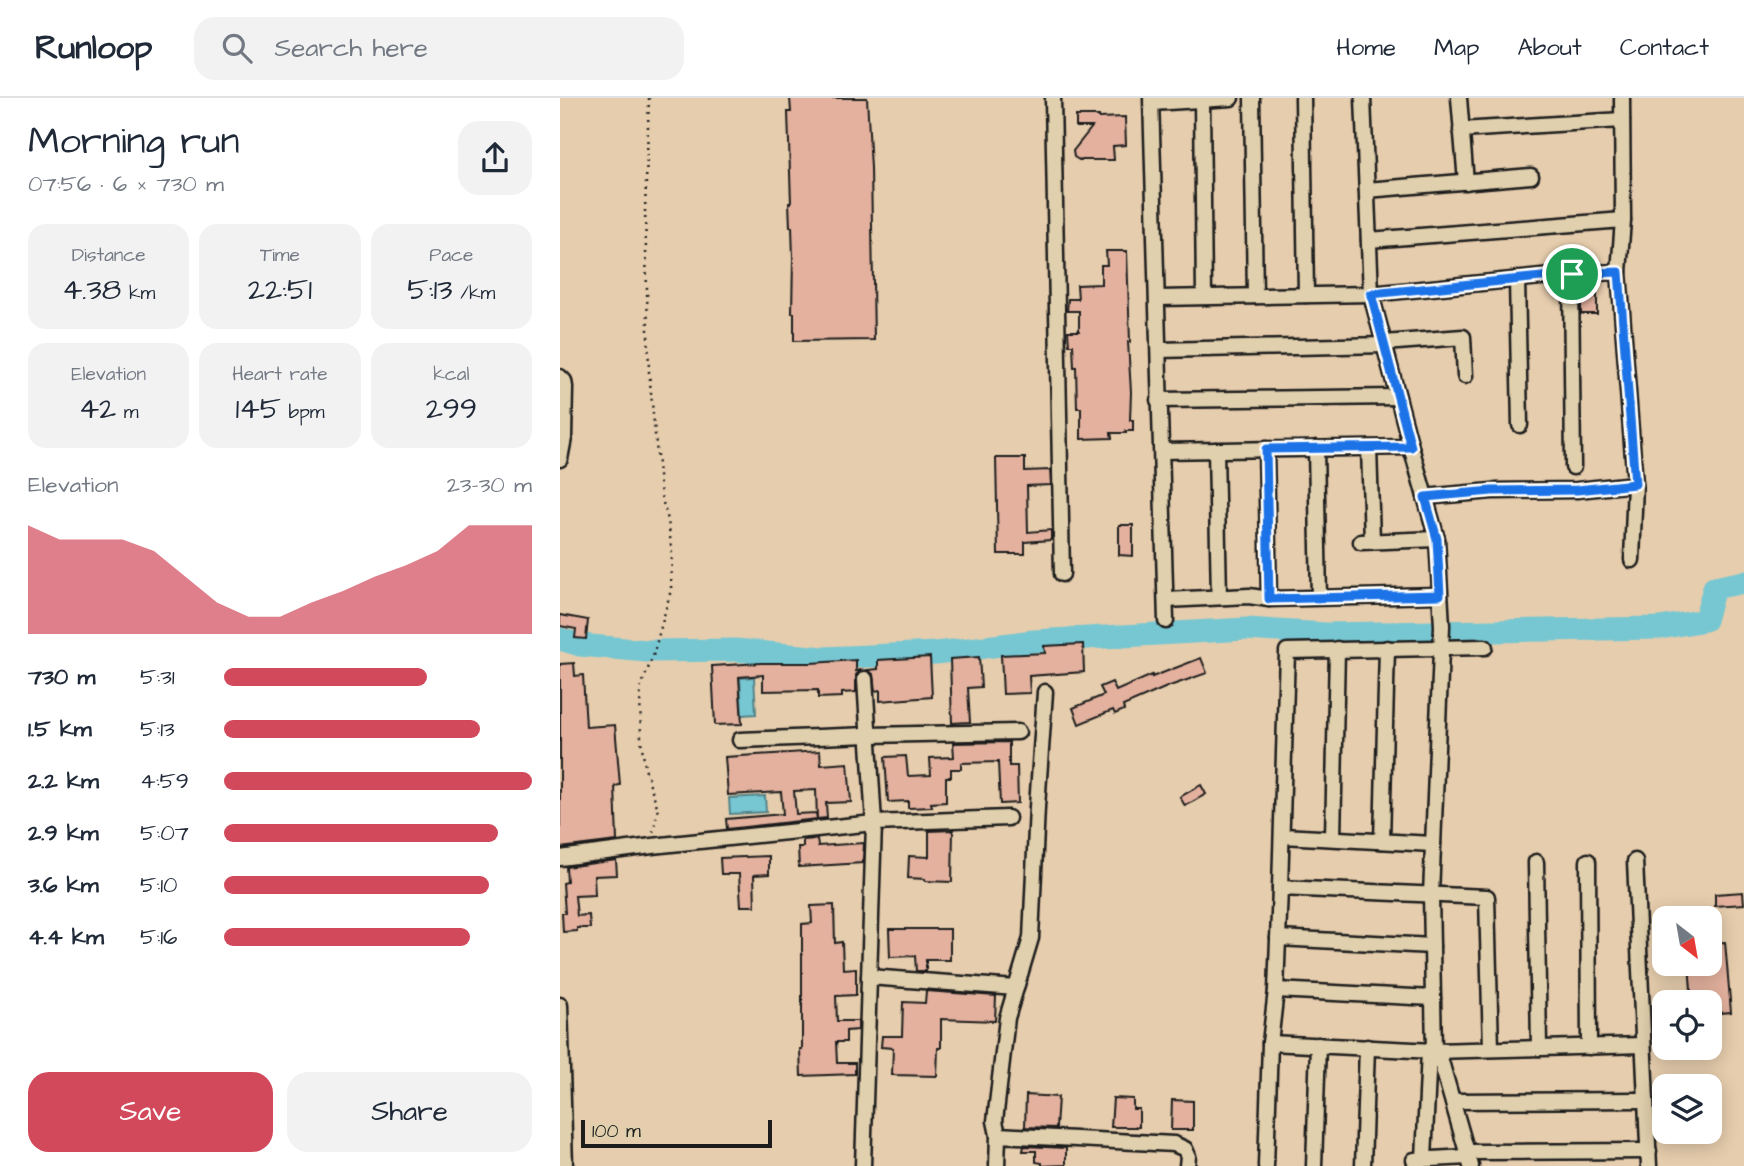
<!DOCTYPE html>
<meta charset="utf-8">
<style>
:root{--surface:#fff;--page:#f2f2f3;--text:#1f2937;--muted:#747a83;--line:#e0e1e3;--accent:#d1495b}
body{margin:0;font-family:"Architects Daughter",sans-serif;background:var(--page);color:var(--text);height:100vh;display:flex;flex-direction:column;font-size:26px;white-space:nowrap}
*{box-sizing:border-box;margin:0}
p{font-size:23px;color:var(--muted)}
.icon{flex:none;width:38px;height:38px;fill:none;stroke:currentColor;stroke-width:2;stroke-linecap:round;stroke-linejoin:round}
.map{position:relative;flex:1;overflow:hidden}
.details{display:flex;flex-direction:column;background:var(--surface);width:560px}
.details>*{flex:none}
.needle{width:46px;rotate:149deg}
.fabs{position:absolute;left:1092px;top:808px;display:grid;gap:14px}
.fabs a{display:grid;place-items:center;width:70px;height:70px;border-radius:14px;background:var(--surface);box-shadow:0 4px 18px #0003;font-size:35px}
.scale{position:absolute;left:21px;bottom:18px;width:191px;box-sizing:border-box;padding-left:7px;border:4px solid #1c1c1c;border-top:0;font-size:19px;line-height:24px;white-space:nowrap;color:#1c1c1c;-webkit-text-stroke:5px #e1d0ad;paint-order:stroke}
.pin{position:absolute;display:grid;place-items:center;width:60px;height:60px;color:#fff;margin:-30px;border:4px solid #fff;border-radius:50%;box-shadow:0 2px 7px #0007}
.round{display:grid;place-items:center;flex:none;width:74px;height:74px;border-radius:21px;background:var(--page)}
.headline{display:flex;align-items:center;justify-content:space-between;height:119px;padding:0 28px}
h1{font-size:38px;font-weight:600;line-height:52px}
.stats{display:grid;grid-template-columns:repeat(3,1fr);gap:10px;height:119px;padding:7px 28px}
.stats div{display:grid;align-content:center;border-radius:18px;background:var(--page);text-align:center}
.stats b{font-size:30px;font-weight:600}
.stats small{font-size:19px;font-weight:400}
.stats p{font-size:19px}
.chart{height:196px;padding:14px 28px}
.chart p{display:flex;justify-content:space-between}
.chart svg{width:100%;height:126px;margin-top:7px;fill:var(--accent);opacity:.7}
.primary-button{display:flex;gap:14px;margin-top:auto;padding:14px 28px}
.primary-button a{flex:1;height:80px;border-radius:21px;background:var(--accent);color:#fff;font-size:28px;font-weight:600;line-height:80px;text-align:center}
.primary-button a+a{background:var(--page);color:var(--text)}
ul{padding:0 28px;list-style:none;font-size:23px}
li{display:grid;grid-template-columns:112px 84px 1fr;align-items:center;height:52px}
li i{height:18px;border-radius:9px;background:var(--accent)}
header{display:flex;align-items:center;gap:42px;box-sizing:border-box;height:98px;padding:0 35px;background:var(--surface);border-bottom:2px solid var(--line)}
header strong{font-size:33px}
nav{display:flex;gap:38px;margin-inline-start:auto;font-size:24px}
.search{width:490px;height:63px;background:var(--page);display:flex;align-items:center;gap:18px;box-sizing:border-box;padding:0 24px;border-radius:21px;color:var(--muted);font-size:26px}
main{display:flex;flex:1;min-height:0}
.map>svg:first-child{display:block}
.water{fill:#77c7d2;stroke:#538389;stroke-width:2}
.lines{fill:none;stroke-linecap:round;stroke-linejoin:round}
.river{stroke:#77c7d2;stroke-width:23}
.building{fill:#e3b19e;stroke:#1c1c1c;stroke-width:2}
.minor-casing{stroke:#1c1c1c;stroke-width:19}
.path{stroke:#1c1c1c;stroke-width:2.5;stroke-dasharray:2 5;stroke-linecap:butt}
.minor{stroke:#e1d0ad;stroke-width:14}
.route-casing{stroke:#fff;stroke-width:14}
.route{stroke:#1a73e8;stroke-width:9}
</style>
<header>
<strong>Runloop</strong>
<div class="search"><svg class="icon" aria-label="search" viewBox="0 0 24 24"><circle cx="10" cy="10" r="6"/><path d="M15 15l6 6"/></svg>Search here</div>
<nav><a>Home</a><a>Map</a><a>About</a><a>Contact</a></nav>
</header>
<main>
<section class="details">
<div class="headline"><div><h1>Morning run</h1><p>07:56 · 6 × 730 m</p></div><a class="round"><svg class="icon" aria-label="share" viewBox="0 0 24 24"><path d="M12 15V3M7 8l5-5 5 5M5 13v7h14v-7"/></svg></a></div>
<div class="stats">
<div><p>Distance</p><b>4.38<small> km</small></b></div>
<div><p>Time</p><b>22:51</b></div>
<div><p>Pace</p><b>5:13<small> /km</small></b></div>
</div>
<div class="stats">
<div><p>Elevation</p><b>42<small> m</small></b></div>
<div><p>Heart rate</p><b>145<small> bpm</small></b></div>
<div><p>kcal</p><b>299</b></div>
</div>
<div class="chart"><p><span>Elevation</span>23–30 m</p>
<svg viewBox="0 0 160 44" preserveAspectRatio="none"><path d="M0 44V6L10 11L20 11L30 11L40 15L50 24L60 33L70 38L80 38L90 33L100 29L110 24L120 20L130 15L140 6L150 6L160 6V44z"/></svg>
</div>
<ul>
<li><b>730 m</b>5:31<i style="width:66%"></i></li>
<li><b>1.5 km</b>5:13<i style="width:83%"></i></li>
<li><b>2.2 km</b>4:59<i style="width:100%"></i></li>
<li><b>2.9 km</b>5:07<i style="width:89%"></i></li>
<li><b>3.6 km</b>5:10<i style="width:86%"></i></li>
<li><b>4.4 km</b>5:16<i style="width:80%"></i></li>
</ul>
<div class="primary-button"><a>Save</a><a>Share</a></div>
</section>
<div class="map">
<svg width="1184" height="1068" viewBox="0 0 1184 1068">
<rect width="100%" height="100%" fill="#e6cdad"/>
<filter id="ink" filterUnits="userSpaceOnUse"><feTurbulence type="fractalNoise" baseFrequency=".0143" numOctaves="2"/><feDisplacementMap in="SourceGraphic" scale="14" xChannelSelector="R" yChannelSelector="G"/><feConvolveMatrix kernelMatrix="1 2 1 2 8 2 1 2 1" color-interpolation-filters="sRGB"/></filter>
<g filter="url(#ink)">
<g class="water">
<polygon points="194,579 196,616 182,617 180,580"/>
<polygon points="205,698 206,714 170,716 169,700"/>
</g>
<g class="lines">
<polyline class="river" points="0,541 20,547 87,553 175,552 264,560 376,555 474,543 686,531 766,536 1100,530 1145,522 1154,490 1184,484"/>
</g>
<g class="building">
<polygon points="230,0 307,0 311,70 314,242 234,243 234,215 232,215 233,160 232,129 230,129 229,105 231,105 228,14 231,14"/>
<polygon points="516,18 539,18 539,20 565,19 566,47 553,48 554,62 519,62 514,59 513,53 532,29 516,29"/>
<polygon points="546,153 567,153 570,244 568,244 571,294 570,322 573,322 573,333 566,333 566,335 551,335 552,340 521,341 521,310 517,310 516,269 514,269 513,247 509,247 508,233 519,233 519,213 507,213 508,201 518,201 517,187 541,186 541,167 547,167"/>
<rect x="1021" y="197" width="16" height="19"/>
<polygon points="436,360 465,360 465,373 490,372 491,387 467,388 468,434 491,432 491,442 465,444 465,456 438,456"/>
<polygon points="559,427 573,427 573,458 559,457"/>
<polygon points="0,517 28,522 26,541 15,540 16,531 0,528"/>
<polygon points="523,546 524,574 469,578 470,595 443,596 441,557 485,555 484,548"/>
<polygon points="370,559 372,599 320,603 320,592 315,593 313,576 308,572 318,571 318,562"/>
<polygon points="419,559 421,589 408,590 410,624 392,625 390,561"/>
<polygon points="641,560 647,575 607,589 563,608 564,612 555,616 553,612 519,626 513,610 544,597 540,589 552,584 556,593 592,577 592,579"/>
<polygon points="296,562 296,573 301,572 296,577 296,594 282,595 282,599 258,600 258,592 203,593 203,577 179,579 182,626 155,627 152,568 201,565 251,565"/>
<polygon points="14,565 15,578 23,577 26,629 55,627 60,687 55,688 57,743 0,750 0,566"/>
<polygon points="449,644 449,668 457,668 458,705 440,706 438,664 401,665 401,671 391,671 391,679 386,679 386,704 371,705 372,709 348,710 348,703 328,704 325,659 346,658 348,678 371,677 370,660 394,659 393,645"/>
<polygon points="260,653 261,667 288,665 291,704 266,705 267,720 257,721 256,692 234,693 236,716 256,715 257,721 167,731 166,721 223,716 221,694 168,697 165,659"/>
<polygon points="641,687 646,696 625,708 620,699"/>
<polygon points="393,732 392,784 365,783 365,781 348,780 349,758 369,759 369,733"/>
<polygon points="257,741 258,748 304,745 303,765 239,769 238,749 243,749 243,742"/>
<polygon points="209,758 209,776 194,777 195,808 181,808 179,776 161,776 160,760"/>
<polygon points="56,762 57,777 34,778 35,797 15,798 17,818 29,817 30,830 17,830 17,833 3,834 2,815 5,815 3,785 7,784 6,769"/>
<polygon points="1183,794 1184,806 1155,808 1155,796"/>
<polygon points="274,807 275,845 282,844 283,871 296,870 296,897 276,898 277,923 298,923 298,932 286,933 286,944 276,944 277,965 295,965 295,976 241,978 240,951 242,951 242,826 252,825 251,808"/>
<polygon points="329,831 390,831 390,862 366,862 366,873 356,873 355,858 330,859"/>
<polygon points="1165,844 1171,914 1150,916 1150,905 1132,905 1129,866 1150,866 1150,845"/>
<polygon points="366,893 436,898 435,923 381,921 381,950 378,950 377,978 332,977 333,950 321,949 322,938 342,938 343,904 365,905"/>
<polygon points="466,997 498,999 496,1030 465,1029"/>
<polygon points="553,1000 573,1001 573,1011 579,1011 579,1029 551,1029"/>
<polygon points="612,1002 633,1003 633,1032 611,1032"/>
<polygon points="464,1048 506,1050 506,1067 482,1068 482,1065 476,1064 476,1053 463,1053"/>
</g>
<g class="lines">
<g class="minor-casing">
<g id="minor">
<polyline points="493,0 502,476"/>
<polyline points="591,0 606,523"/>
<polyline points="692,0 695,198"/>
<polyline points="743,0 746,197"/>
<polyline points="803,0 811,196 851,349 877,441 882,528 871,797 874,953"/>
<polyline points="899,0 906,84"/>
<polyline points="1062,0 1063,122 1059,174 1075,386 1072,462"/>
<polyline points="642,2 644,199"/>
<polyline points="592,5 671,0"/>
<polyline points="901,32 1062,22"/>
<polyline points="807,92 971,78"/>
<polyline points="809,142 1063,122"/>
<polyline points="1011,176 1013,369"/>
<polyline points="957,181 960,327"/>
<polyline points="598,200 811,196 1011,176 1059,174"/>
<polyline points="824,245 903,239 905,278"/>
<polyline points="599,252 825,247"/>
<polyline points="0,279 4,283 5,289 4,340 0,361"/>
<polyline points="598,302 838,299"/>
<polyline points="756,350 759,499"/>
<polyline points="809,350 812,443"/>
<polyline points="706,351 709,501"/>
<polyline points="656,352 659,499"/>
<polyline points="602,353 851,349"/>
<polyline points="865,399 932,393 1017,392 1075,386"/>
<polyline points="801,444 877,441"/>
<polyline points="606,502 689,498 709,501 879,497"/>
<polyline points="180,642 309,637 458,634"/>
<polyline points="722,738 873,746"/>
<polyline points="773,740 777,551"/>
<polyline points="822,743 827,550"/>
<polyline points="0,760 92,748 314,725 448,720"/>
<polyline points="1028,763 1029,949"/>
<polyline points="1075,763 1089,1068"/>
<polyline points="976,764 979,950"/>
<polyline points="720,790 927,799 931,951"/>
<polyline points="718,840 872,848"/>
<polyline points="309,879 456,890"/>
<polyline points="716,892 873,900"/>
<polyline points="0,907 5,1068"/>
<polyline points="710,945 874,953 1083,947"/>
<polyline points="878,953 911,1068"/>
<polyline points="893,1003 1086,1002"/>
<polyline points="438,1037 435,1023 447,920 471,840 477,709 485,594"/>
<polyline points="907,1054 1089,1053"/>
<polyline points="864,1061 869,953"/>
<polyline points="854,1062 908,1059"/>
<polyline points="303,1068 314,725 305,581"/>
<polyline points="437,1068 438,1037 614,1046 625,1051 628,1058 627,1068"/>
<polyline points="706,1068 710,945 716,892 720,790 727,553 925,549"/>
<polyline points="754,1068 758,947"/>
<polyline points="803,1068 807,949"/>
</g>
</g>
<polyline class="path" points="89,0 85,112 89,274 101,398 108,422 112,456 111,492 93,558 80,591 81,643 86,674 98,711 93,734"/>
<use href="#minor" class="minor"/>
</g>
</g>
<g class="lines" filter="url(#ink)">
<g class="route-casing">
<polygon id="route" points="1059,174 1075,386 1017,392 932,393 865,399 877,441 880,497 709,501 706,351 851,349 811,196 1012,176"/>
</g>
<use href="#route" class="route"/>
</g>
</svg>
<div class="fabs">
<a><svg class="needle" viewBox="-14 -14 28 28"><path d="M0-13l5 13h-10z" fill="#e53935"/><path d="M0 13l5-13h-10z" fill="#747a83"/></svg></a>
<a><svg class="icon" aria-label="locate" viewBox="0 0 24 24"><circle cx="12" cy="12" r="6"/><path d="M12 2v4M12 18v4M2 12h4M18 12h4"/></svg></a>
<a><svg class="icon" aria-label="layers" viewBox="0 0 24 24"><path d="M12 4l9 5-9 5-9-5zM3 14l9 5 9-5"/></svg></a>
</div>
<div class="scale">100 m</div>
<div class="pin" style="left:1012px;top:176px;background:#1e9e55"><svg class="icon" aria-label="arrive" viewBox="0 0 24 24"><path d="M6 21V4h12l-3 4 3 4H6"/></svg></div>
</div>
</main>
